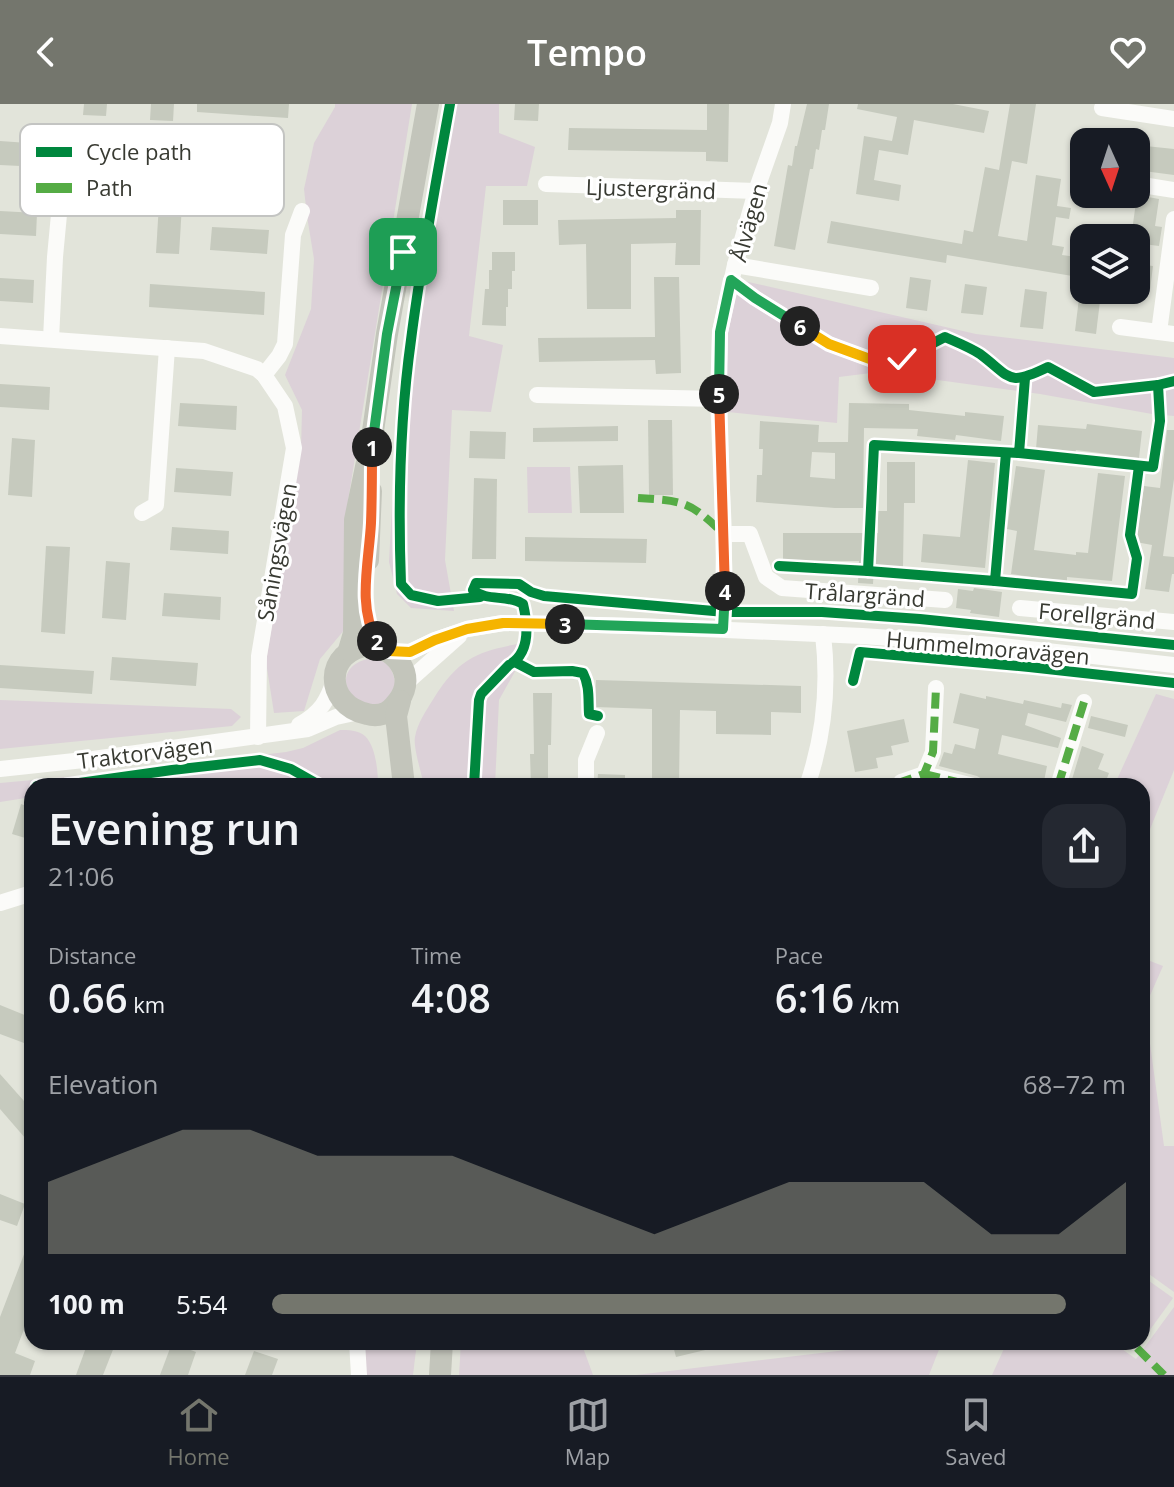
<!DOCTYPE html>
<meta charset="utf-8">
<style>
:root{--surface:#171b24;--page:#242831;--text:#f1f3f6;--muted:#9ea1a6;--line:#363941;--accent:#74766d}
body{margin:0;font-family:"Open Sans",sans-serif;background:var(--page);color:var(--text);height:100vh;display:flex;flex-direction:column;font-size:30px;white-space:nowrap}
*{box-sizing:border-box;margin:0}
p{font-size:26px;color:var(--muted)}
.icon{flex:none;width:44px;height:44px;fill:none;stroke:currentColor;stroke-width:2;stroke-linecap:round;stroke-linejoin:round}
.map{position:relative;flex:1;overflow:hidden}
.side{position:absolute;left:24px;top:674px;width:1126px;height:572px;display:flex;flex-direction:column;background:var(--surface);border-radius:24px;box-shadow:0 2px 6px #0004}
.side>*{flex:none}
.needle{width:52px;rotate:177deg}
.fabs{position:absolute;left:1070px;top:24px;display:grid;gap:16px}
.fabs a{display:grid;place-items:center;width:80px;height:80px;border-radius:16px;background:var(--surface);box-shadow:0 2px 6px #0004;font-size:40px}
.pin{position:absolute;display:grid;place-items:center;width:68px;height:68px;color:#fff;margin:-34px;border-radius:16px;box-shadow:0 4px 12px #0006}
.km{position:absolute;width:40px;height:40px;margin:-20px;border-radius:50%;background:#222;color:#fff;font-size:22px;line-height:40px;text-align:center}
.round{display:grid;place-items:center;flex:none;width:84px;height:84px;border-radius:24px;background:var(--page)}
.overview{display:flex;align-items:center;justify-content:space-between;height:136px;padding:0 24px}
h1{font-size:44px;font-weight:600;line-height:60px}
.metrics{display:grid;grid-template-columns:repeat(3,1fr);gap:12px;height:136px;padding:8px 24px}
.metrics div{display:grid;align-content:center}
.metrics b{font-size:40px;font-weight:600}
.metrics small{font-size:22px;font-weight:400}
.metrics p{font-size:22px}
.chart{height:224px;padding:16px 24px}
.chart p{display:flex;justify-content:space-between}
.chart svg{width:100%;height:144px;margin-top:8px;fill:var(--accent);opacity:.7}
ul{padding:0 24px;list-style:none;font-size:26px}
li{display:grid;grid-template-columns:128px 96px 1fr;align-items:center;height:60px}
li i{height:20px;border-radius:10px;background:var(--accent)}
header{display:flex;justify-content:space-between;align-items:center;height:104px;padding:0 24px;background:var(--accent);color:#fff;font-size:36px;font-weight:600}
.tabs{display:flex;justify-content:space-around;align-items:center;height:112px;border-top:2px solid var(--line);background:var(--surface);font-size:22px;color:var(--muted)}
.tabs a{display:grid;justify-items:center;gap:4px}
.tabs .selected{color:var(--accent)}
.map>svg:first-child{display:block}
.green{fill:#dcd1d8}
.building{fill:#c6cabe;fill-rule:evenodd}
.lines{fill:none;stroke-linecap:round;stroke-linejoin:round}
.minor{stroke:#fbfbf9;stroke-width:16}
.major{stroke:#c3c5bb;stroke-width:22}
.quiet{stroke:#55ac45;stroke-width:8;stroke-dasharray:16 8;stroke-linecap:butt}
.cycleway-casing{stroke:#fff;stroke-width:15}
.cycleway{stroke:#00873e;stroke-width:10}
.split-1-casing{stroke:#fff;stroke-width:16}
.split-2-casing{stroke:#fff;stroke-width:16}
.split-3-casing{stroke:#fff;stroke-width:16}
.split-4-casing{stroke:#fff;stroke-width:16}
.split-5-casing{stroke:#fff;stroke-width:16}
.split-6-casing{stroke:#fff;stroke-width:16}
.split-7-casing{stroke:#fff;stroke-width:16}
.split-1{stroke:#22a559;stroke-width:10}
.split-2{stroke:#f0652b;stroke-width:10}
.split-3{stroke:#f5b400;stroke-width:10}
.split-4{stroke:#22a559;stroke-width:10}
.split-5{stroke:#f0652b;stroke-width:10}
.split-6{stroke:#22a559;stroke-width:10}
.split-7{stroke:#f5b400;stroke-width:10}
.labels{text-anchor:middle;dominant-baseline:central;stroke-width:6;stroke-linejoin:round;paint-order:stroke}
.street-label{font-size:22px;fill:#383a32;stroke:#fff}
.key{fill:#fff;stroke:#c3c4c2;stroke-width:2}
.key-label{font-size:22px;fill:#383a32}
</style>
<header><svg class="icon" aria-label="back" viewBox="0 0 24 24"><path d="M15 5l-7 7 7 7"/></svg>Tempo<svg class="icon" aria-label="heart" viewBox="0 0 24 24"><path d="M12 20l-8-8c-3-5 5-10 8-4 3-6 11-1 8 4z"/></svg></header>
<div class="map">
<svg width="1174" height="1271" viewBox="0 0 1174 1271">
<rect width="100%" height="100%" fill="#e2e4da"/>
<g class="green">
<polygon points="335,0 412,0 348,397 345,525 320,555 304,607 274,609 266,558 301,345 302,306 285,271 311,205 314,155 307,112 304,85 314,39 335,3"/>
<polygon points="456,0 499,0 499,29 535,43 527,82 486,82 469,232 503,241 491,308 452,306 445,456 454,507 411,504 397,490 389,458 392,402 409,274"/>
<polygon points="744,177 976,230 1174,254 1174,312 1152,310 1040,290 879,268 839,273 837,319 728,308 725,228 733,186"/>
<polygon points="527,363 570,363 572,409 528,409"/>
<path d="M 532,537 L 499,596 L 495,682 L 424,682 C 422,670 413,644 415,633 C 417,620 427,605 434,594 C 462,549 482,547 532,537 Z"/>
<path d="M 374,554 C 391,559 394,568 396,585 L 381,603 L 357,601 C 353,594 346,585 346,577 C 346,562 361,555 374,554 Z"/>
<polygon points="1156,590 1174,595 1174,666 1142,745 1142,682 1114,682"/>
<polygon points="0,596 231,605 241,613 232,622 0,645"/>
<path d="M 340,626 C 348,626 358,626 365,632 C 376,643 378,667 378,682 L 32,682 L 32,693 L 0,698 L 0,679 L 77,672 L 286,648 L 303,644 Z"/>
<polygon points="1145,855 1163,862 1145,903 1164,1042 1174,1042 1174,1188 1142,1165 1142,862"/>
<polygon points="1142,1172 1173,1194 1142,1237"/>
<polygon points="1174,1203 1174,1271 992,1271 1007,1238 1112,1238 1136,1255"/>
<polygon points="362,1238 417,1238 413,1271 363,1271"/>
<polygon points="461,1238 581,1238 593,1271 459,1271"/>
<polygon points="913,1238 942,1238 929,1271 636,1271"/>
</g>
<g class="building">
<polygon points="84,0 107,0 106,12 83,11"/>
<polygon points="151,0 174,0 173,17 150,16"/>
<polygon points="197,0 289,0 288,14 197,8"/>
<polygon points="515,0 539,0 538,17 514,16"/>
<polygon points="707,0 729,0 728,58 706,57 706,48 568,46 569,24 707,26"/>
<polygon points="807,0 829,0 825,26 822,26 819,46 816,45 813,65 810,65 795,146 774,142 788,61 792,62 795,42 797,42"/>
<polygon points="858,0 953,0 989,7 984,29 914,16 908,51 879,46 874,76 901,81 899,97 856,90 864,32 892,37 897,13 857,5"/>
<polygon points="1010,0 1036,0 1027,60 1012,57 998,132 1027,137 1036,71 1061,75 1057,102 1071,104 1069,115 1056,113 1052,141 1064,143 1062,151 1084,154 1084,174 947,151 946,159 827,139 831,117 962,140 964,126 973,128 985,63 999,66"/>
<polygon points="163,34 186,36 179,150 156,149"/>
<polygon points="0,37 42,40 41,63 0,61"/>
<polygon points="1136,41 1174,45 1174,71 1136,66"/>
<polygon points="1137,91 1159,95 1155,122 1162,123 1159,142 1136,139 1136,134 1131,134"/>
<rect x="503" y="96" width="35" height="25"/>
<polygon points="676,106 701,106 700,161 675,161 676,139 631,140 631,205 587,205 586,140 559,141 558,116 676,114"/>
<polygon points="0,107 37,109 36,132 0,130"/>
<polygon points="212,123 269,126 267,150 210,146"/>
<polygon points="492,148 515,148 515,167 512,167 512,185 508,185 508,203 506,203 506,222 482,221 485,185 489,185 489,166 492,166"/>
<polygon points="1136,160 1153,162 1150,186 1136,185"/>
<polygon points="654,173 679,173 681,269 656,270 655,256 539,258 538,234 655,233"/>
<polygon points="910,173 931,176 927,207 906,204"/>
<polygon points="0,174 34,176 33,199 0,197"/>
<polygon points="150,180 265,188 264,211 149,203"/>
<polygon points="965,180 987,183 983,211 961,209"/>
<polygon points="1025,185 1047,188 1043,225 1020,223"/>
<polygon points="1079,194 1100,197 1096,230 1075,227"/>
<polygon points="0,280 50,283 49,306 0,303"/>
<polygon points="180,299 237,302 236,326 178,322"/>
<path d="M 849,299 L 909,300 L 909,306 L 965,312 L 965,308 L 1004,312 L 1001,337 L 956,331 L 955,336 L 917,332 L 918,325 L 864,324 L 863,404 L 835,404 L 756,398 L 757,371 L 762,371 L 763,345 L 759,345 L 760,317 L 819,321 L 818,338 L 848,338 ZM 812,348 L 835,349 L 835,375 L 810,373 Z"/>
<polygon points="648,316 672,316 673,391 649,391"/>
<polygon points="1087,320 1142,327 1139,354 1076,346 1075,350 1036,345 1038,321 1086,325"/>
<polygon points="618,322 618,337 533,338 533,324"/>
<polygon points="1167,326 1174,326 1174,375 1163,452 1174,453 1174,470 1172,470 1169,488 1145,485 1152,441 1136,438 1144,382 1160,384"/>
<polygon points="470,327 506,328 505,355 469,354"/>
<polygon points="12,334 35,336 32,393 8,391"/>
<polygon points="968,356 995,359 985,464 921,458 923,430 960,433"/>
<polygon points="887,358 915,358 915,399 904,399 903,463 874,462 873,480 858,479 859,457 783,457 783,429 878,429 878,407 887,407"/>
<polygon points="623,361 624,409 580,409 578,362"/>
<polygon points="1016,362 1045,366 1034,446 1076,451 1076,448 1088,449 1098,369 1125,372 1112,477 1067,473 1067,478 1011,470 1017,427 1007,425"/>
<polygon points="176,364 233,368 231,392 174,388"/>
<polygon points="474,374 497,375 496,455 472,455"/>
<polygon points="172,423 229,427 228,450 170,446"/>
<polygon points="525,433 647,435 646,459 525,457"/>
<polygon points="46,442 70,443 65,530 41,528"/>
<polygon points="106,457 130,459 126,516 102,514"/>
<polygon points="974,484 1002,488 999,513 970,509 971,506 956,504 958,485 973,487"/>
<polygon points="164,489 221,493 220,516 162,512"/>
<polygon points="112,553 198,559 196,582 110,576"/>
<polygon points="0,561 94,567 92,590 0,584"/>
<polygon points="596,576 801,582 801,609 771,608 771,631 716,630 716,607 680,606 679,682 652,682 652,605 595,603"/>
<polygon points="533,589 552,589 551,641 548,641 548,682 531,682 530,650 534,650"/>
<polygon points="960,589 986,595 986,592 1023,600 1024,596 1061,604 1062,599 1072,601 1066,618 1028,609 1025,621 1061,634 1058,644 1002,631 998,650 1047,662 1043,682 1023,680 1023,682 989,682 985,681 982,675 977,672 939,662 944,648 952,650 955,640 975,645 979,625 953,619"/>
<polygon points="1091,612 1128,621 1125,633 1088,624"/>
<polygon points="904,615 909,638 891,642 893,651 876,654 878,664 855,668 847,627"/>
<polygon points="1082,642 1104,650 1098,665 1109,669 1104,682 1070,682"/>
<polygon points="598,670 625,671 625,682 597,682"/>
<polygon points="21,700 32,704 32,736 12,730"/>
<polygon points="0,901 32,914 32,942 0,930"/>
<polygon points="0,970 32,1006 32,1042 0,1005"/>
<polygon points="0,1090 25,1100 17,1122 0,1116"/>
<polygon points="31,1132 32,1204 15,1249 35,1257 30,1271 0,1271 0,1213"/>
<polygon points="88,1238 116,1238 103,1271 76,1271"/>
<polygon points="672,1238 721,1238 722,1242 676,1253"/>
<polygon points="172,1239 196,1248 188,1271 160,1271"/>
<polygon points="254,1247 278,1255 272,1271 245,1271"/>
</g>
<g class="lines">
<g class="minor">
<polyline points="1102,4 1174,15"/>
<polyline points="546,80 756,87"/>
<polyline points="1136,80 1174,86"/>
<polyline points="735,161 871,184"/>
<polyline points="1120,223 1174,230"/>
<polyline points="1159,228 1174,115"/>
<polyline points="0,232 204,247 257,265 264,271 285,302 294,344 259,552 258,633"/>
<polyline points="51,235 55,153 63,68 74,56"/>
<polyline points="264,271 279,252 285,240 293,131 302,107"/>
<polyline points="537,291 718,295"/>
<polyline points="142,409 156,401 167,244"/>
<polyline points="724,430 750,430 766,473 782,484 945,496"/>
<polyline points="1020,504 1174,518"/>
<polyline points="723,525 724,430 718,295 720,228 735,161 756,87 780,19 783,0"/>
<polyline points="388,547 410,548 435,536 467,525 503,519 638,522 862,532 993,541 1174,561"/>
<polyline points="405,580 459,532"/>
<path d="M 299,621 C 321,608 327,598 335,574"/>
<polyline points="0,665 93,655 308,625 336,613 359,608"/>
<polyline points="924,670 974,682"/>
<polyline points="586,682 586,656 597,629"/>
<path d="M 807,682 C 824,633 829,581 823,530"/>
<polyline points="899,682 901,678 924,670 933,648 936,584"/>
<polyline points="1058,682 1084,598"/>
<polyline points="0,799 32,789"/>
<polyline points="357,1238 359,1271"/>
</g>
<g class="major">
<polyline points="368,456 371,387"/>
<path d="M 370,541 C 400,546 418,576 395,601 C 388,610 378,613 367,610 C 324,601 323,546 370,541 Z"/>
<polyline points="349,546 354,529 355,416 372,334 387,230 428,0"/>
<polyline points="400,597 396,612 404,682"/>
<polyline points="440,1271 442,1238"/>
</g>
<g class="quiet">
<path d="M 638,394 C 685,397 689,397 724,430"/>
<polyline points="924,670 974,682"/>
<polyline points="899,682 901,678 924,670 933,648 936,584"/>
<polyline points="1058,682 1084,598"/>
<polyline points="1137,1244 1164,1271"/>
</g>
<g class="cycleway-casing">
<g id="cycleway">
<path d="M 450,0 C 436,78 421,157 411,236 C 400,315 398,400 401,480 L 411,491 L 438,497 L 480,493"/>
<path d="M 731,176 L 755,194 L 829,240 L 878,258 L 902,255 L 945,233 C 956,238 969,243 980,250 C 1012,274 1007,283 1048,263 L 1094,288 L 1158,281 L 1174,277"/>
<polyline points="1019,349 1153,363 1160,317 1158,281"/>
<polyline points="779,462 868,467 874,341 1019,349 1025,274"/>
<polyline points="868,467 995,477 1006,349"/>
<polyline points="995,477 1132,490 1137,454 1130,431 1139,362"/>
<path d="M 515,558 L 534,568 L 572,567 L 583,569 C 590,582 588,596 589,610 L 598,612"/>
<polyline points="853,577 860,548 1029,563 1174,579"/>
<polyline points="37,682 65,681 172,666 260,656 291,665 321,682"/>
<path d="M 474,682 L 479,596 L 481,590 L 509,561 C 531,549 528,521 523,500 C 507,490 487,498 473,486 L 476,479 L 519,480 L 531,488 L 544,492 L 725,508 L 822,508 L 920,515 L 1174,541"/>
</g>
</g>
<use href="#cycleway" class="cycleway"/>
</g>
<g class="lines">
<g class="split-1-casing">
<polyline id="split-1" points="372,343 387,230 403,148"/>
</g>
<g class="split-2-casing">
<path id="split-2" d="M 372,343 C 372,368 372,394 371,419 C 369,458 357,503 377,537"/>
</g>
<g class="split-3-casing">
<polyline id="split-3" points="377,537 380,543 388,547 410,548 435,536 467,525 503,519 565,520"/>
</g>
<g class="split-4-casing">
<polyline id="split-4" points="565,520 723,525 725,487"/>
</g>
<g class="split-5-casing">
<polyline id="split-5" points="719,290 725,487"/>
</g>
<g class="split-6-casing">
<polyline id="split-6" points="719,290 720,228 731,176 755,194 800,222"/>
</g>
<g class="split-7-casing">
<polyline id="split-7" points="800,222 829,240 878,258 902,255"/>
</g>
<use href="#split-1" class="split-1"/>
<use href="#split-2" class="split-2"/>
<use href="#split-3" class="split-3"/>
<use href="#split-4" class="split-4"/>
<use href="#split-5" class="split-5"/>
<use href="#split-6" class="split-6"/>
<use href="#split-7" class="split-7"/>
</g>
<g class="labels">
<g class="street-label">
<text transform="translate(651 84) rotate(2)">Ljustergränd</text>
<text transform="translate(748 118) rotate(-74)">Ålvägen</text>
<text transform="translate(276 448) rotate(-80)">Såningsvägen</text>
<text transform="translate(865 490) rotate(4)">Trålargränd</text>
<text transform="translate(1097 511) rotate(5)">Forellgränd</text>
<text transform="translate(988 543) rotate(5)">Hummelmoravägen</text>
<text transform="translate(145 648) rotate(-7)">Traktorvägen</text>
</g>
</g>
<rect x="20" y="20" width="264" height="92" rx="12" class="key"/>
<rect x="36" y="43" width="36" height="10" fill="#00873e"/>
<rect x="36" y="79" width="36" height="10" fill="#55ac45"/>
<g class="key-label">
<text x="86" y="56">Cycle path</text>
<text x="86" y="92">Path</text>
</g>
</svg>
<div class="fabs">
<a><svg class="needle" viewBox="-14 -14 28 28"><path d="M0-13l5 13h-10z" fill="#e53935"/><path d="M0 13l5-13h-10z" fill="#9ea1a6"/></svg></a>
<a><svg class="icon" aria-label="layers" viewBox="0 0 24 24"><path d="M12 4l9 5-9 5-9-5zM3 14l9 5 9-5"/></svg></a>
</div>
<div class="pin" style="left:403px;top:148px;background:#1e9e55"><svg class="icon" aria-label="arrive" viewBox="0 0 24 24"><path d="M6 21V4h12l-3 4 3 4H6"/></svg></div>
<div class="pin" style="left:902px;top:255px;background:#d93025"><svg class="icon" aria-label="check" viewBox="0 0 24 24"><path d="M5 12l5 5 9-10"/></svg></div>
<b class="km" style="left:372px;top:343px">1</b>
<b class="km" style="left:377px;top:537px">2</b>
<b class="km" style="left:565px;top:520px">3</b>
<b class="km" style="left:725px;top:487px">4</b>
<b class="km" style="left:719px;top:290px">5</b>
<b class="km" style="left:800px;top:222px">6</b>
<section class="side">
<div class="overview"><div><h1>Evening run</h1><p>21:06</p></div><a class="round"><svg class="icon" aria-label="share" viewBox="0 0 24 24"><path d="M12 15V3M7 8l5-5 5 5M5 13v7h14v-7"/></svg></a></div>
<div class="metrics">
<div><p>Distance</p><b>0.66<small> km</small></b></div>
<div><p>Time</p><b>4:08</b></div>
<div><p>Pace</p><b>6:16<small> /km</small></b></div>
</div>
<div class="chart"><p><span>Elevation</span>68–72 m</p>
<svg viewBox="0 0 160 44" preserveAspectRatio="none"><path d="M0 44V22L10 14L20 6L30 6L40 14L50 14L60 14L70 22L80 30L90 38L100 30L110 22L120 22L130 22L140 38L150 38L160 22V44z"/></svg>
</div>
<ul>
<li><b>100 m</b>5:54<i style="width:93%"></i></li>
</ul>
</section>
</div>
<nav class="tabs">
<a class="selected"><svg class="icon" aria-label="home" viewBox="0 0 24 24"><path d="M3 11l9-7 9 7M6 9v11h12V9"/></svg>Home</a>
<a><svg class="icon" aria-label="map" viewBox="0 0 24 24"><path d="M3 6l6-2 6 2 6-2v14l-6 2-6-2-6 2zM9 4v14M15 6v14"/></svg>Map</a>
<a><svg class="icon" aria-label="saved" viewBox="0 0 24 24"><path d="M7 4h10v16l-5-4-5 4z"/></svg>Saved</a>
</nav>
